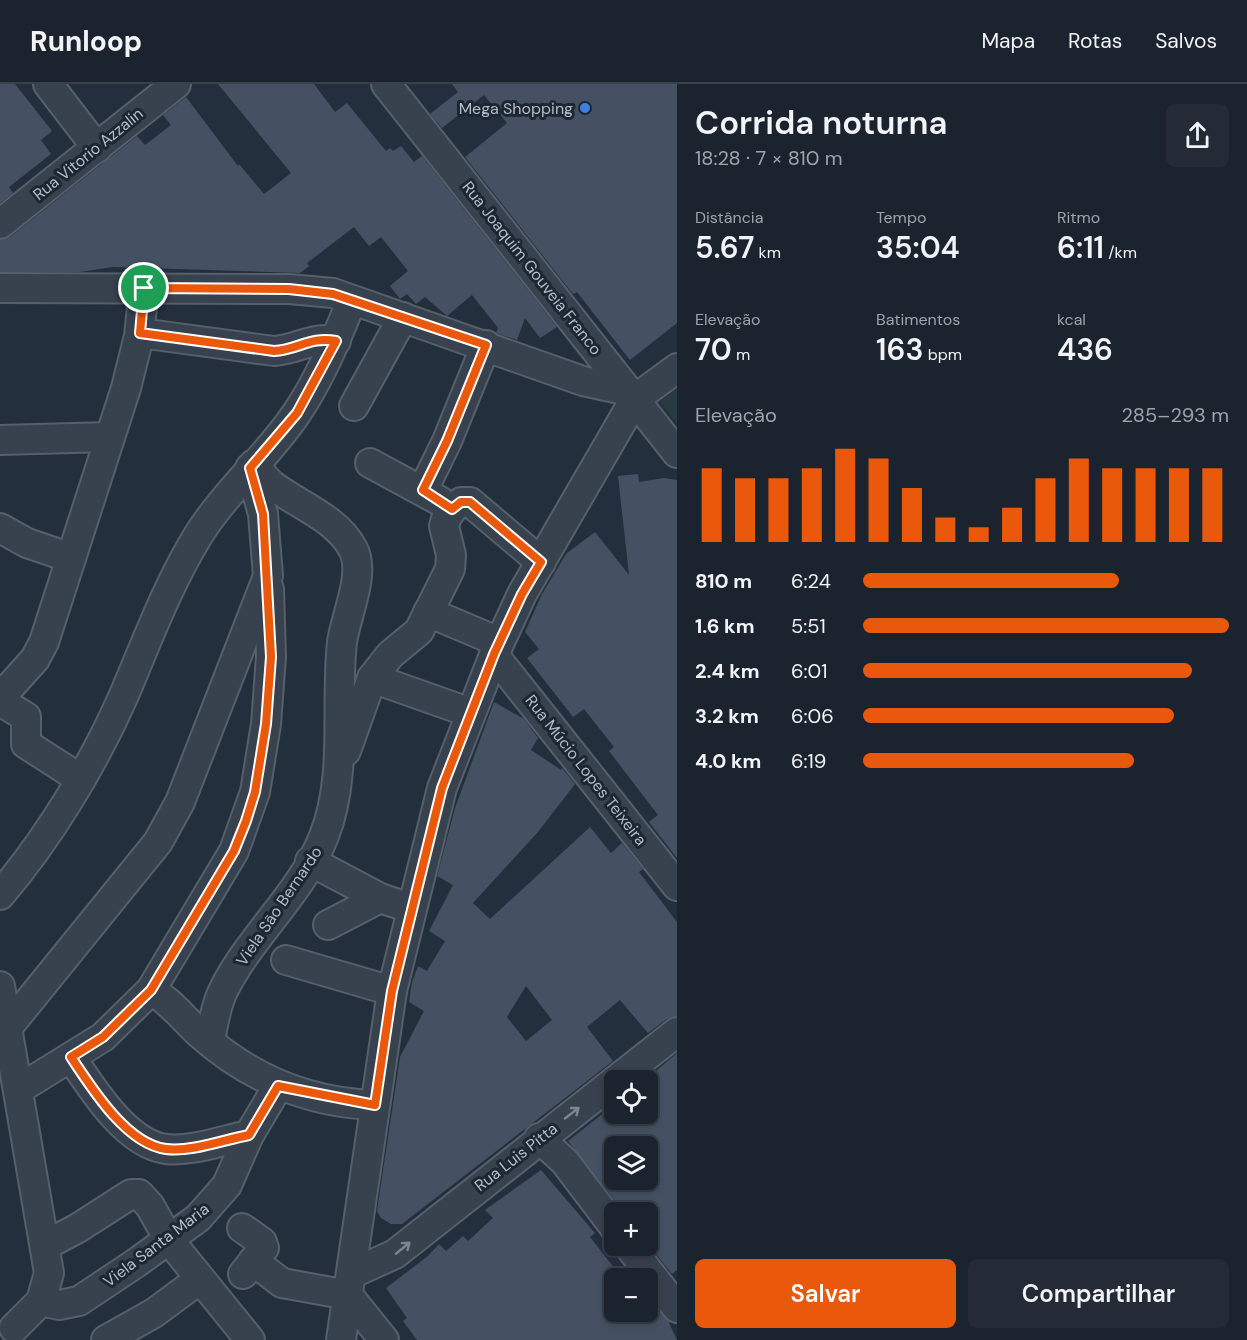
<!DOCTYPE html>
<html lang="pt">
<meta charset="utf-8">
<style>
:root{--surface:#1b232e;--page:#242b36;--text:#f1f3f6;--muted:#a0a4aa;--line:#39404a;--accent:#ea580c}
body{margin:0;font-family:"DM Sans",sans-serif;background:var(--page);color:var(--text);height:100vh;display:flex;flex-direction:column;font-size:22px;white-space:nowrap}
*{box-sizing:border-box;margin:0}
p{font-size:20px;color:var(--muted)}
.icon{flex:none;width:33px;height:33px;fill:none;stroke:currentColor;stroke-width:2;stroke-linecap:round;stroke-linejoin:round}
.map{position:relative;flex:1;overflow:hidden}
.drawer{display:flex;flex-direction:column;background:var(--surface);width:570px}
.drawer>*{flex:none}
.fabs{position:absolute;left:604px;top:986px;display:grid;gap:12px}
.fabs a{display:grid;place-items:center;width:54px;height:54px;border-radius:9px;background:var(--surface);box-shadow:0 3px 9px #0003,0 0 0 2px var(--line);font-size:30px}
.pin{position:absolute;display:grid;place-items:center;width:51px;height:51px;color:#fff;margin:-26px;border:3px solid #fff;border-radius:50%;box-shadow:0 2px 6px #0007}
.round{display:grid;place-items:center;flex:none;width:63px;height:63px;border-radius:9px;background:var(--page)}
.head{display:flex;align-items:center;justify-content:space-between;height:102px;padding:0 18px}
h1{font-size:33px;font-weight:600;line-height:45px}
.stats{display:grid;grid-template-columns:repeat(3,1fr);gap:9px;height:102px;padding:6px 18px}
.stats div{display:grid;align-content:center}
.stats b{font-size:30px;font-weight:600}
.stats small{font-size:16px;font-weight:400}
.stats p{font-size:16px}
.chart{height:168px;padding:12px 18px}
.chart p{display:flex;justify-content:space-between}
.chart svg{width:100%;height:108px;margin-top:6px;stroke:var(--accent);stroke-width:6}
.primary-button{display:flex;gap:12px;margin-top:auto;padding:12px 18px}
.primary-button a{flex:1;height:69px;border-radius:9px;background:var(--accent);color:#fff;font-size:24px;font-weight:600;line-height:69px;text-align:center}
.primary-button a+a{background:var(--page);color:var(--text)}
ul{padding:0 18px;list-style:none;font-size:20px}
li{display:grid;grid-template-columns:96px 72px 1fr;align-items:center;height:45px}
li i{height:15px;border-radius:8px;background:var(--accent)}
header{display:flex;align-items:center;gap:36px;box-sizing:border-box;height:84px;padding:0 30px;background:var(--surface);border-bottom:2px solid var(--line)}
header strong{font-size:28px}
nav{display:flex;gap:33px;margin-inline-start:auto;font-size:21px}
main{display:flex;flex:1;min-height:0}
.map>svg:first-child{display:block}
.green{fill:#263c3f}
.building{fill:#455162;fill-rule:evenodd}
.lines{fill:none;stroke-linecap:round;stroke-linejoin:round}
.minor-casing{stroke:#565f6c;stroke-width:32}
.minor{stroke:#38414e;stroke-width:28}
.oneway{stroke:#7c8592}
.route-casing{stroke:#fff;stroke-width:12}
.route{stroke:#ea580c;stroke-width:8}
.shop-dot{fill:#3f7fe0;stroke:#1d2633;stroke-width:2}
.labels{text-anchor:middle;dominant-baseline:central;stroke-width:6;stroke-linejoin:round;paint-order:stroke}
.poi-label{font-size:16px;fill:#b4bcc9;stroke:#1d2633;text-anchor:end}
.street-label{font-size:16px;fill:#b4bcc9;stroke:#1d2633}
</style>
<header>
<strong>Runloop</strong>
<nav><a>Mapa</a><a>Rotas</a><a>Salvos</a></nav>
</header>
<main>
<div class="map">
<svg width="677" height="1256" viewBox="0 0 677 1256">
<rect width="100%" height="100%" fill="#242f3e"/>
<polygon class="green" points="677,304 677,340 660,318"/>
<g class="building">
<polygon points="0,0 15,0 52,47 41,56 51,70 9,103 13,109 0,119"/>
<polygon points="218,0 314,0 335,28 347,19 386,67 390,64 393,67 401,62 414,78 422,72 557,243 540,254 525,234 517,256 496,249 498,244 472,211 447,232 425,213 416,220 407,210 400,215 390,202 408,187 381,153 369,162 354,143 307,179 309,182 300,189 113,183 80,188 0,188 0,156 10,153 137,52 145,61 171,41 163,31 186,13 238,82 239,80 264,110 291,89"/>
<polygon points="452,0 677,0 677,239 630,276 577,208 573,210 465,73 507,39 484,11 442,44 430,30 458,8"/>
<polygon points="638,390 639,398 664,394 677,396 677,774 649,738 658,731 609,667 614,663 584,625 573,633 527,574 539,565 525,548 542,510 566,470 595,448 629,491 618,392"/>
<path d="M 494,618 L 524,635 L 538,654 L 531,666 L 561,686 L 562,684 L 575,700 L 538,748 L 473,819 L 490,835 L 590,743 L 611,769 L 622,759 L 643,785 L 639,788 L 677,838 L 677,932 L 667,935 L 648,949 L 620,916 L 587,943 L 613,977 L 402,1140 L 391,1140 L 381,1134 L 377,1127 L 400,973 L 424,927 L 409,918 L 412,898 L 418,882 L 427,887 L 445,857 L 429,847 L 453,801 L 437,792 L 455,724 ZM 526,902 L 552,936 L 526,957 L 507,933 Z"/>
<path d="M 677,969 L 677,1186 L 672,1190 L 648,1160 L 648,1128 L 624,1128 L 568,1057 L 615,1020 L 615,1029 L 648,1029 L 648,994 ZM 615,1062 L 648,1062 L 648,1095 L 615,1095 Z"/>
<polygon points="541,1086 595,1149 590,1153 615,1185 615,1227 648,1227 648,1214 668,1237 677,1256 417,1256 403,1237 407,1234 386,1204 428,1172 439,1160 446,1167 463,1152 468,1157 493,1134 485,1126"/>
</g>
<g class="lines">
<g class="minor-casing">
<g id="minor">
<polyline points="48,0 97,64"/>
<polyline points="386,0 677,369"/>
<polyline points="0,140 176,0"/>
<polyline points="0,204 289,205 333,209 583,297 629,307"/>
<path d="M 140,249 L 274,267 C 297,266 312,252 336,257"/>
<polyline points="354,322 403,233"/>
<polyline points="0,356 109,353"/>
<polyline points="370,379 440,417"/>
<polyline points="423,406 447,357 486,261"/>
<polyline points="0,444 27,459 71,474"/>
<polyline points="428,528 499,558"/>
<polyline points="494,571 677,802"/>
<polyline points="372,594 471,629"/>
<polyline points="0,614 35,575 44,558 126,304 139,252 144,204"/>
<polyline points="0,617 26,633 26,660 79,694"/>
<polyline points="346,667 372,594 390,571 419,547 450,485 451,471 444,442 446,435 452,425 461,418 470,418 541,478"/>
<polyline points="310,777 380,814 410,824"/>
<path d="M 0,811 C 49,754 94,679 124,611 C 147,557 168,500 199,450 C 227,406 267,373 296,330 C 320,295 336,255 352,216"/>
<polyline points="328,841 380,814"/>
<polyline points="286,876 392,907"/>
<polyline points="0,902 49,1189 41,1217 14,1244"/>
<path d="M 151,906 C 170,917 183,934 199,949 C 248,993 308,1019 375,1021"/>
<polyline points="8,943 158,758 180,718 268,492 263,430 250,384"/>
<path d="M 210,957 C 213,941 216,920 224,905 C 251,851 302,809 324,752 C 348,692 335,621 342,558 C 346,531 366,489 353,465 C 337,434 298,421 272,401 C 265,395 259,387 254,380"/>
<path d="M 71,973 C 91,1003 126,1060 166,1065 C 192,1068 223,1056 249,1051"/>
<polyline points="19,1005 103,953 151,906 234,767 255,708 266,640 271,573 269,505"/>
<polyline points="539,1054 565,1078 615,1144"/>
<polyline points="242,1144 262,1158 264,1164 243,1190"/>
<polyline points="46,1161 78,1144 131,1110 139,1110 150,1122 169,1156 250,1256"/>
<polyline points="628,1161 677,1224"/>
<polyline points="253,1177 282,1199 348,1211 384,1256"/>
<polyline points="351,1190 395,1170 677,948"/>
<polyline points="41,1217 59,1221 79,1217 136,1179 198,1134 227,1101 249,1051 278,1002"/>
<polyline points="106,1256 154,1229 200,1195"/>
<polyline points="341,1256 392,907 442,704 494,571 522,510 635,315 677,284"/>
</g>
</g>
<use href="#minor" class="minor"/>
</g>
<defs><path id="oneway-shaft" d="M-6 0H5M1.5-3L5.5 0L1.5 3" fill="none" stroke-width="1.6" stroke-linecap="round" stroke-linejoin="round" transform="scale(1.5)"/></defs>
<g class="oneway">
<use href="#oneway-shaft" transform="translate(572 1029) rotate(-38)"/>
<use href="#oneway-shaft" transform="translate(403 1164) rotate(-39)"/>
</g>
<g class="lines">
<g class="route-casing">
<path id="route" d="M 144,204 L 289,205 L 333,210 L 486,261 L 447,357 L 423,406 L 452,425 L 461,418 L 470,418 L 541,478 L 522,510 L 494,570 L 442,704 L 392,907 L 375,1021 L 278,1002 L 249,1051 C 223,1056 192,1068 166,1065 C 126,1060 91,1003 71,973 L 103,953 L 151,906 L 234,767 L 246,737 L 255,708 L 266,640 L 271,573 L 263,430 L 250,384 L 297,329 L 336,257 C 310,252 298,266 274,267 L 140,249 Z"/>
</g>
<use href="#route" class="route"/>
</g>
<circle class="shop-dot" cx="585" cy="24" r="6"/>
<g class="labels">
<g class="poi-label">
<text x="573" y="24">Mega Shopping</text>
</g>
<g class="street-label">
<text transform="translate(88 70) rotate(-39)">Rua Vitorio Azzalin</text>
<text transform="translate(532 184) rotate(52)">Rua Joaquim Gouveia Franco</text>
<text transform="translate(586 686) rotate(52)">Rua Múcio Lopes Teixeira</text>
<text transform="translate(279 822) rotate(-56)">Viela São Bernardo</text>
<text transform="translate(516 1073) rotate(-38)">Rua Luis Pitta</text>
<text transform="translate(156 1161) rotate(-37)">Viela Santa Maria</text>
</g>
</g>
</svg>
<div class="fabs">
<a><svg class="icon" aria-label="locate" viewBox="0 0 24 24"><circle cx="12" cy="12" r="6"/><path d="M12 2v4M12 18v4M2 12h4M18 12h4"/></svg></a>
<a><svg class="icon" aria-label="layers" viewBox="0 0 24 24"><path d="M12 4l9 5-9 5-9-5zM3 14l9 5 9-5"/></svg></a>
<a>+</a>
<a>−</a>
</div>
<div class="pin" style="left:144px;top:204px;background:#1e9e55"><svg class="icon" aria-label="arrive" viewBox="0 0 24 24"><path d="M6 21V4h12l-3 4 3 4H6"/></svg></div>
</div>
<section class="drawer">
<div class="head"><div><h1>Corrida noturna</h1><p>18:28 · 7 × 810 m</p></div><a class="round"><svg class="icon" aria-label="share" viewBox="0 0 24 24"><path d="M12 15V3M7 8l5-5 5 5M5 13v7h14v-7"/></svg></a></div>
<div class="stats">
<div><p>Distância</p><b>5.67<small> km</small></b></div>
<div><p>Tempo</p><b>35:04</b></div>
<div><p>Ritmo</p><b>6:11<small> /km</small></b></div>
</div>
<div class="stats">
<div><p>Elevação</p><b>70<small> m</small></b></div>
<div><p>Batimentos</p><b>163<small> bpm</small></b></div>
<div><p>kcal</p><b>436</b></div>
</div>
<div class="chart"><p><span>Elevação</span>285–293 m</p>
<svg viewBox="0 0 160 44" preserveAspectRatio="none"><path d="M5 44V14M15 44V18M25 44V18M35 44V14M45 44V6M55 44V10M65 44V22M75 44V34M85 44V38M95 44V30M105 44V18M115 44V10M125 44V14M135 44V14M145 44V14M155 44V14"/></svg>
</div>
<ul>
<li><b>810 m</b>6:24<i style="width:70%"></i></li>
<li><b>1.6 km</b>5:51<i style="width:100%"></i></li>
<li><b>2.4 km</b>6:01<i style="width:90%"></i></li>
<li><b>3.2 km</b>6:06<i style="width:85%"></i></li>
<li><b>4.0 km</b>6:19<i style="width:74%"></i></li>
</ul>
<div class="primary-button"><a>Salvar</a><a>Compartilhar</a></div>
</section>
</main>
